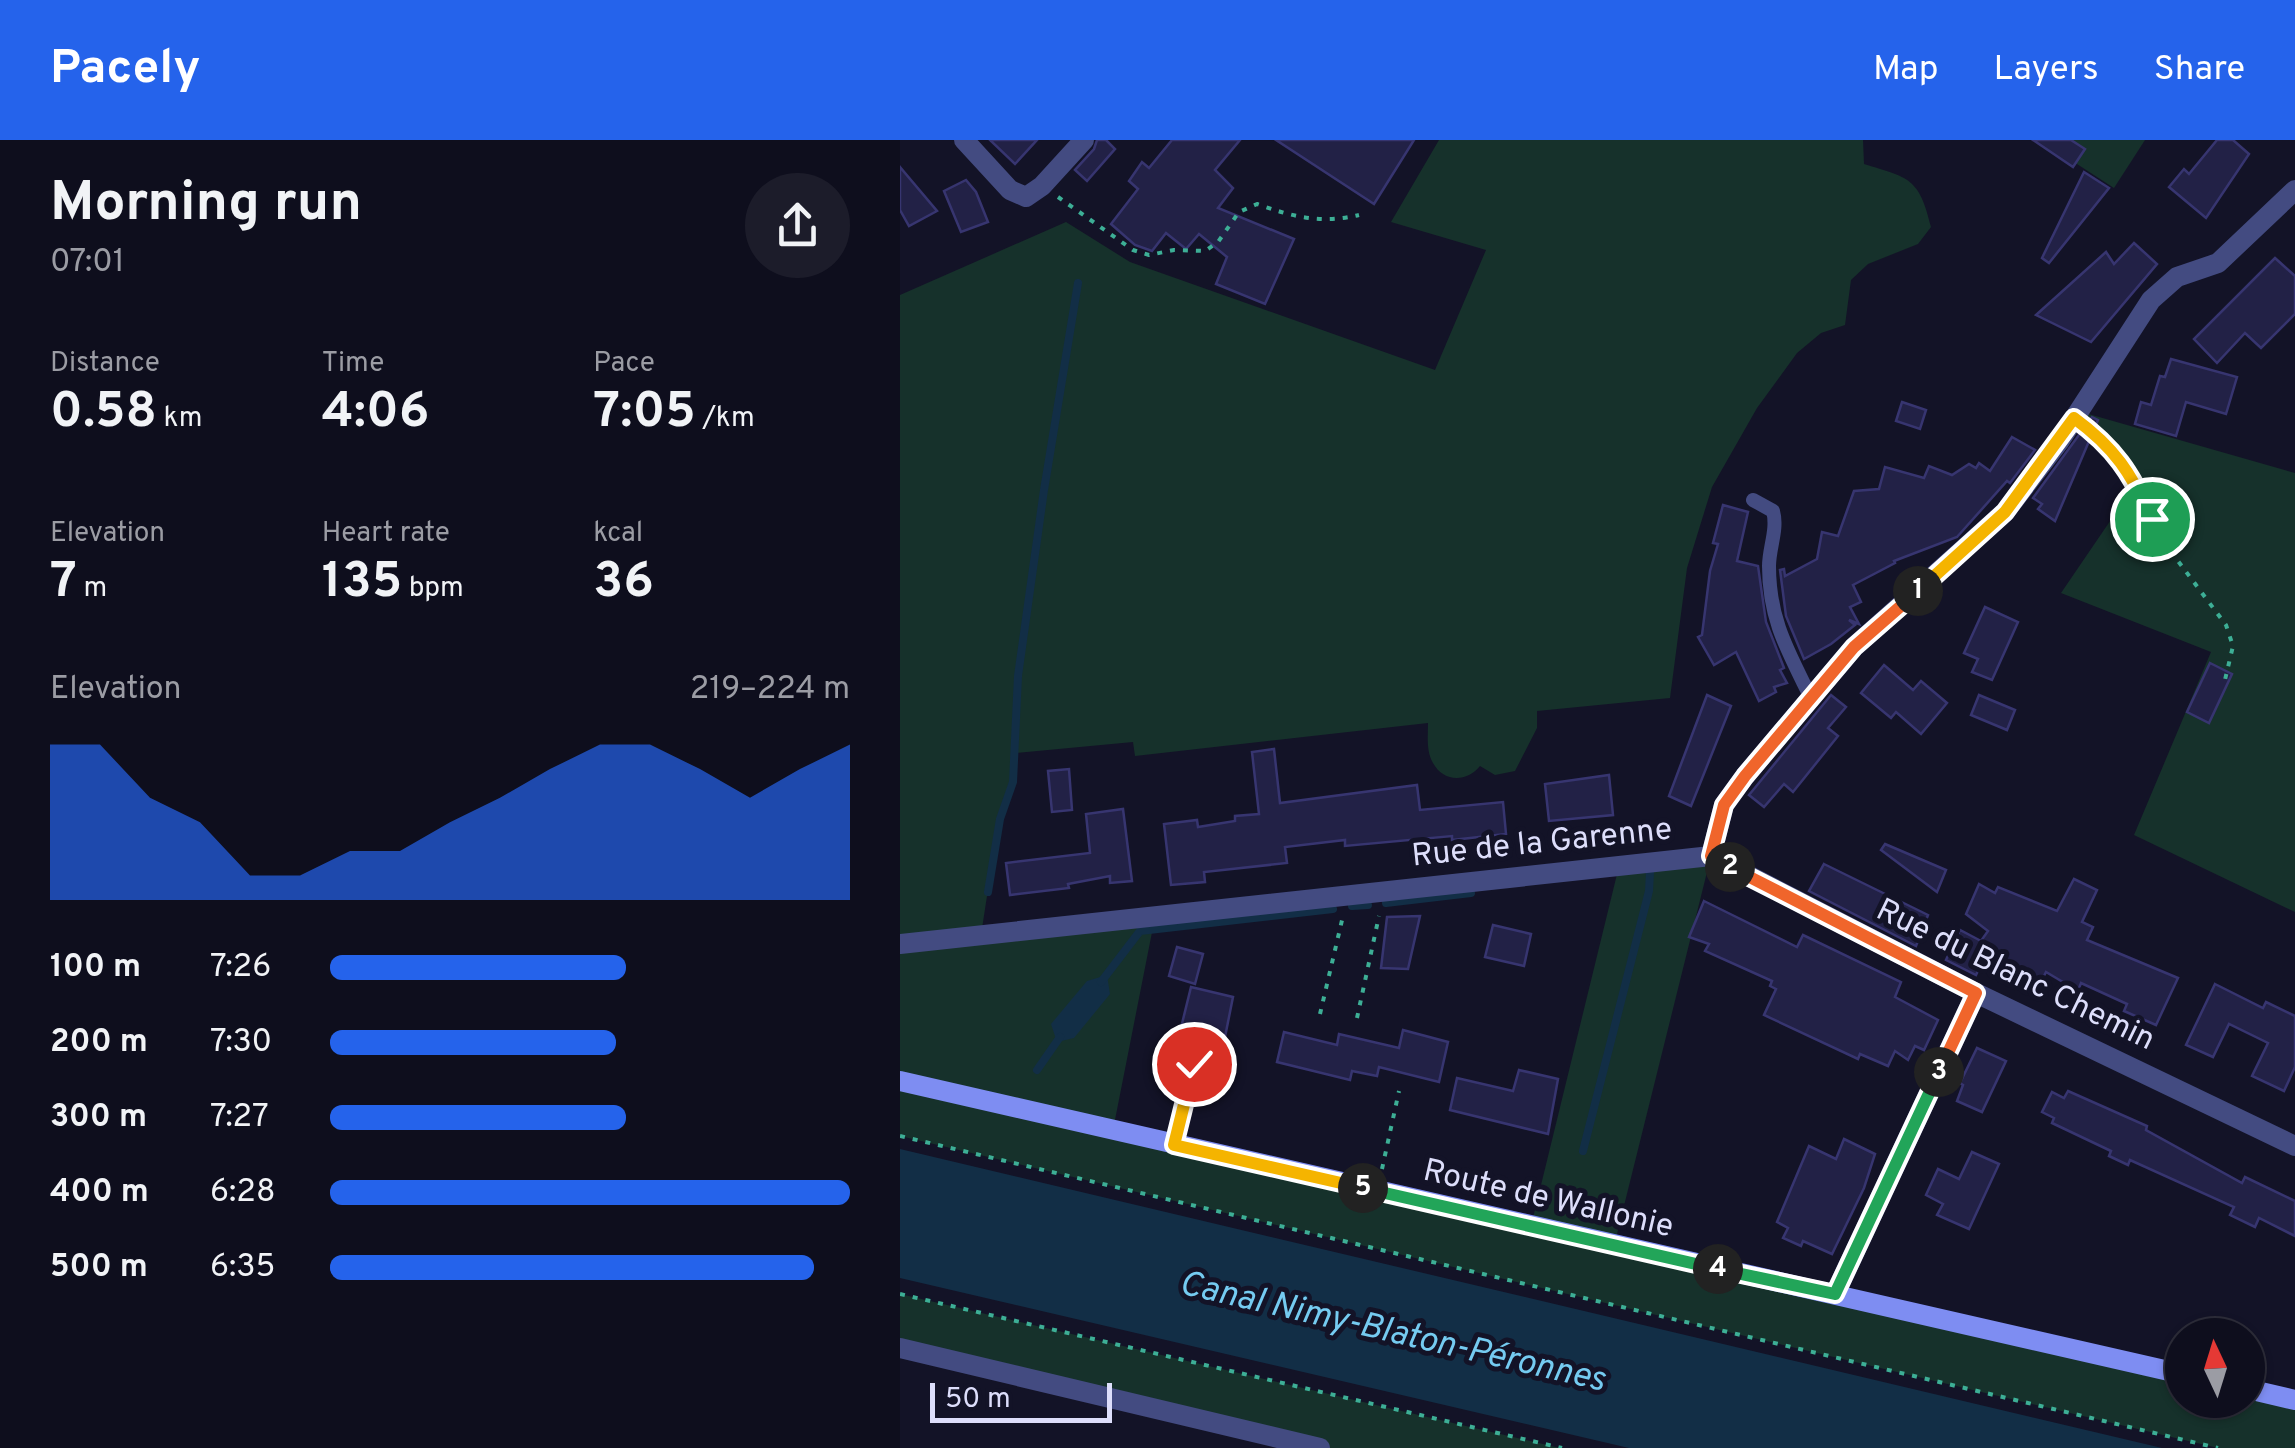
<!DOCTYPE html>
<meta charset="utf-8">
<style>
:root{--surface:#0e0e1d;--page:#1c1c2a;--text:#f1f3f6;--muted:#9b9ca4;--line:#2e2e3b;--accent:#2563eb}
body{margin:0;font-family:Overpass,sans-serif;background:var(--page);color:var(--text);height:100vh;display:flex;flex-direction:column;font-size:38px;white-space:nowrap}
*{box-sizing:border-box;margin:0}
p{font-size:32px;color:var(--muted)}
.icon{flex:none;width:55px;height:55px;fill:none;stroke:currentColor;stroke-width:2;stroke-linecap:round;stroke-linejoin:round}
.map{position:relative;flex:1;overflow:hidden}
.side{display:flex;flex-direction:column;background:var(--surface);width:900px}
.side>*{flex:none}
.needle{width:65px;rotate:356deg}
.buttons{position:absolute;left:1265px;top:1178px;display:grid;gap:20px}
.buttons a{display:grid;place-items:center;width:100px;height:100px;border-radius:50%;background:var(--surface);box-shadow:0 2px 8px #0004,0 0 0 2px var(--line);font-size:50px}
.scale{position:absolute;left:30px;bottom:25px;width:182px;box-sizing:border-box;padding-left:10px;border:5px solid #dddefb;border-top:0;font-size:28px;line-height:35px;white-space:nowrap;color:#dddefb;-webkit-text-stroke:8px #131327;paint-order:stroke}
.pin{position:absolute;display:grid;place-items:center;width:85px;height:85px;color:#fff;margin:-42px;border:5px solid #fff;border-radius:50%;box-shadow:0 2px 10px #0007}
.km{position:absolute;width:50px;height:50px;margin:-25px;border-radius:50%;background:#222;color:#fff;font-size:28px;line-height:50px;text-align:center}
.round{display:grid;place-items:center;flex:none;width:105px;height:105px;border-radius:52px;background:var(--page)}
.headline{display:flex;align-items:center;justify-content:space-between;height:170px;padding:0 50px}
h1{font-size:55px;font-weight:700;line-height:75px}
.stats{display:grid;grid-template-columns:repeat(3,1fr);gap:15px;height:170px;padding:10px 50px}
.stats div{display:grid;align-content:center}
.stats b{font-size:50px;font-weight:700}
.stats small{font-size:28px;font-weight:400}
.stats p{font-size:28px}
.chart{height:280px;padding:20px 50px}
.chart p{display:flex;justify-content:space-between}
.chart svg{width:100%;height:180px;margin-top:10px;fill:var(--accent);opacity:.7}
ul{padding:0 50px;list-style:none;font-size:32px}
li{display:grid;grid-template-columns:160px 120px 1fr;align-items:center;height:75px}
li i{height:25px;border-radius:12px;background:var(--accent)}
header{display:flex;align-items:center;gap:60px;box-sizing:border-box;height:140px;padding:0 50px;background:var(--accent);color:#fff}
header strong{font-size:48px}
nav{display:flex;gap:55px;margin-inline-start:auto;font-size:35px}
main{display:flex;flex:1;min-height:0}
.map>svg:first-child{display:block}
.green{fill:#16312b}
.water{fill:#122e46}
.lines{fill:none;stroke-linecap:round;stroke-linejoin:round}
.stream{stroke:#122e46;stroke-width:8}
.building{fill:#222146;stroke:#373570;stroke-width:2.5}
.path{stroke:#3daf96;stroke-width:4;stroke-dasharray:5 8;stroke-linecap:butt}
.service{stroke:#434b81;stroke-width:14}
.minor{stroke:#434b81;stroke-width:20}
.secondary{stroke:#7e8df2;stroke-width:20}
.split-1-casing{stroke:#fff;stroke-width:20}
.split-2-casing{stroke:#fff;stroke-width:20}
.split-3-casing{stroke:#fff;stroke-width:20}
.split-4-casing{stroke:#fff;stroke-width:20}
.split-5-casing{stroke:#fff;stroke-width:20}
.split-6-casing{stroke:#fff;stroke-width:20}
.split-1{stroke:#f5b400;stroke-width:12}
.split-2{stroke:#f0652b;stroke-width:12}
.split-3{stroke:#f0652b;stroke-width:12}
.split-4{stroke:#22a559;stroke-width:12}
.split-5{stroke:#22a559;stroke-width:12}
.split-6{stroke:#f5b400;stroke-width:12}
.labels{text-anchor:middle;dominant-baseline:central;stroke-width:10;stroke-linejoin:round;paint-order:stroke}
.street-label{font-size:32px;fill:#dddefb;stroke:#131327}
.water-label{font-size:35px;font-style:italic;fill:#75cbf1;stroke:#131327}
</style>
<header>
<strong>Pacely</strong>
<nav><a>Map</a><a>Layers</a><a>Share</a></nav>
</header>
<main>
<section class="side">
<div class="headline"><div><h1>Morning run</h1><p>07:01</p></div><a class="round"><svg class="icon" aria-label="share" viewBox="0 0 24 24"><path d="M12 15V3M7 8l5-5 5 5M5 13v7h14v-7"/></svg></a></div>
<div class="stats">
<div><p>Distance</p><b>0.58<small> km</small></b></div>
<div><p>Time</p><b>4:06</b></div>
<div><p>Pace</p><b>7:05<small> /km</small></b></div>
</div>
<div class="stats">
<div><p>Elevation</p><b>7<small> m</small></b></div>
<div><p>Heart rate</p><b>135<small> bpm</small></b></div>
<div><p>kcal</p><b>36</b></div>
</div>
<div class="chart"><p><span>Elevation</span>219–224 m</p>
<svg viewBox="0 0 160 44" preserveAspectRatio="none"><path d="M0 44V6L10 6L20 19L30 25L40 38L50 38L60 32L70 32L80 25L90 19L100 12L110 6L120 6L130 12L140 19L150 12L160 6V44z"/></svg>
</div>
<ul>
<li><b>100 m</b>7:26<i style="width:57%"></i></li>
<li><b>200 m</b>7:30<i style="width:55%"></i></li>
<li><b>300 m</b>7:27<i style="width:57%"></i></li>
<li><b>400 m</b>6:28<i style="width:100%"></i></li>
<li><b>500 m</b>6:35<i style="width:93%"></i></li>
</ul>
</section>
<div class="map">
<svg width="1395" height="1308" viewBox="0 0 1395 1308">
<rect width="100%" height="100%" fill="#131327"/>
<g class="green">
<path d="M 539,0 L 963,0 L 964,24 C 1009,38 1019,37 1031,87 L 1018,104 L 968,124 L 951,140 L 945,185 L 921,193 L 897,213 L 857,268 L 812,347 L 787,428 L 770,558 L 637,571 L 637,588 L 615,631 L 595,635 L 580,626 C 567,642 544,643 533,623 C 526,611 528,596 528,583 L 235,616 L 233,602 L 115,613 L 113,642 L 95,704 L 81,795 L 255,777 L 213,990 L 631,1086 L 719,726 L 811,716 L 714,1106 L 1282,1234 L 1282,1260 L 1348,1260 L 1348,1249 L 1395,1260 L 1395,1308 L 1318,1308 L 0,996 L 0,155 L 166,82 L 230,122 L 535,230 L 586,110 L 491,82 Z"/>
<polygon points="1140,0 1245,0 1214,48"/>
<polygon points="1178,271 1395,333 1395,772 1234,695 1311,512 1161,453 1236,343 1216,313 1173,278"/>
<polygon points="0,1154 660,1308 420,1308 0,1208"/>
</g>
<g class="water">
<polygon points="207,835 210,854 174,898 157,902 151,884 187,841"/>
<polygon points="0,1009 1262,1308 729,1308 0,1138"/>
</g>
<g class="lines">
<g class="stream">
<polyline points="88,752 100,679 113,642 118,536 144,350 178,143"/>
<polyline points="486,763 571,753"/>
<polyline points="452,766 468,765"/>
<polyline points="201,842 240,791 433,769"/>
<polyline points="137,930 160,897"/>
<polyline points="683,1011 749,751 750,732"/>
</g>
</g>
<g class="building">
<polygon points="90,0 137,0 115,24"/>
<polygon points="197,0 206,0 215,9 187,41 175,30 194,9"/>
<polygon points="272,0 340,0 315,30 333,48 318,68 394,99 365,164 316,144 327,117 299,94 286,109 266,93 252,111 235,105 211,84 238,49 229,41 242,22 249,28"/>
<polygon points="376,0 514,0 474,64"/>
<polygon points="1133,0 1171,0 1185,9 1173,27"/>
<polygon points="1317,0 1333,0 1349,14 1306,78 1269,47 1284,29 1289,34"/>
<polygon points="0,27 37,71 9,86 0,70"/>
<polygon points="1184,32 1209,48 1149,123 1142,118"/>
<polygon points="66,40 76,52 88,82 61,92 44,51"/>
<polygon points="1234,103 1257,124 1191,202 1136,175 1206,112 1214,124"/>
<polygon points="1375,118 1395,136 1395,174 1361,208 1345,193 1317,223 1294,199"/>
<polygon points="1271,219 1337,237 1326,274 1286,262 1276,296 1235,284 1241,262 1251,265 1260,236 1265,237"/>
<polygon points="1002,262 1026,270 1020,289 996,281"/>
<polygon points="1192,277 1198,280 1155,381 1138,369 1142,364 1133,358"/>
<polygon points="1112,297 1135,310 1110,343 1107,341 1057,397 994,421 995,423 953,445 961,462 950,467 959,484 949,480 955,485 931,504 904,519 886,476 880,430 884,429 885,436 917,419 922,392 938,396 954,351 979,349 985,327 1024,338 1029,326 1052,335 1069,324 1076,328 1079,323 1090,331"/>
<polygon points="823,365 848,372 837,421 858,426 866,482 884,528 880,530 887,543 874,547 876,552 859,561 836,512 814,525 798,497 802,495 810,431 818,404 813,403"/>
<polygon points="1085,467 1118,482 1092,540 1072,532 1078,519 1064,513"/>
<polygon points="1310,523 1332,534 1309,583 1287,572"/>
<polygon points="984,525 1013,550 1021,541 1047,563 1021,594 996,572 991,578 961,553"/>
<polygon points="807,555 831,566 791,666 769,656"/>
<polygon points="931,555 946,567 928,588 938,596 893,652 884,644 864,667 849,655"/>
<polygon points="1079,555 1115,570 1107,590 1071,575"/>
<polygon points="374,609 380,663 517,645 520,670 603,662 606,694 552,700 552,696 445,706 445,700 385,707 387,723 304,732 305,742 271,745 264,684 297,680 298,687 335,681 335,676 359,674 352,612"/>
<polygon points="169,629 172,670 152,672 148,631"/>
<polygon points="709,635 713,675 649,681 645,644"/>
<polygon points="223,669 232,741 210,743 210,736 168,744 169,748 110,755 106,723 190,713 186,674"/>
<polygon points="985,704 1046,730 1037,752 981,710"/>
<polygon points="924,724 1028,775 1016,806 909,751"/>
<polygon points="1174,739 1197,750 1182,782 1193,787 1187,800 1278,838 1256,885 1224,871 1227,864 1181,843 1178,851 1146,832 1138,848 1082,822 1076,835 1046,820 1060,790 1081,801 1088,791 1066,774 1079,744 1095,753 1098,747 1157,771"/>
<polygon points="804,761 897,807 903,795 1001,842 995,857 1038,880 1024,910 1015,906 1008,920 995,911 988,926 960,914 958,919 864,875 876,849 870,846 872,841 805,811 809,804 789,797"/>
<polygon points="520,776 508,829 481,828 487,777"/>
<polygon points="593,785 631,794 624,826 585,817"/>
<polygon points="277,807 303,814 295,844 269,836"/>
<polygon points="1315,844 1363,868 1366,862 1395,876 1395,927 1384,951 1352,936 1368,903 1329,884 1313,917 1286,905"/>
<polygon points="291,847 333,857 323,907 278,900"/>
<polygon points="503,890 548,902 539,942 479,927 477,936 452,931 450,940 377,922 384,892 437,905 439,894 499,908"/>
<polygon points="1077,908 1106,921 1082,972 1057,961 1063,945 1060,943"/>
<polygon points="619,930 658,939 648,994 550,970 557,938 613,951"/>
<polygon points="1168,951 1247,986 1246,990 1342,1043 1345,1037 1395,1061 1395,1096 1359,1078 1355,1087 1330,1075 1334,1067 1230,1020 1228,1025 1209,1016 1211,1011 1152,983 1154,978 1142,972 1152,952 1164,958"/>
<polygon points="944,999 975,1014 964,1048 932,1114 903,1101 901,1106 883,1098 888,1088 877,1082 909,1006 936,1019"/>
<polygon points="1072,1012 1099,1024 1069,1089 1037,1075 1043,1064 1026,1055 1038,1029 1059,1039"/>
</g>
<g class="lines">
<g class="path">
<path d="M 158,57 L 233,110 L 249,115 L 274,110 L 305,111 L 318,102 L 339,72 L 357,64 C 393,77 422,84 459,75"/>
<polyline points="1193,293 1216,313 1272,413 1326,485 1333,506 1324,544"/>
<polyline points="420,874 443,776"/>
<polyline points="457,878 479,776"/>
<polyline points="280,982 294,924"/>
<polyline points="0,996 1318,1308"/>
<polyline points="482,1029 499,951"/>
<polyline points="0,1154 662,1308"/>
</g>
<path class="service" d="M 853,360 L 873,371 C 878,389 869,408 869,426 C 869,480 888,511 911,558"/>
<g class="minor">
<polyline points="64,0 110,50 126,57 142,46 184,0"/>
<polyline points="811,716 824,665 845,636 954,507 1105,372 1159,302 1251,160 1277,137 1318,123 1395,50"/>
<polyline points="811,716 1076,853 1395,1006"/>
<polyline points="0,804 811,716"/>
<polyline points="935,1154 1076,853"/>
<polyline points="0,1208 420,1308"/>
</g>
<g class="secondary">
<polyline points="0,941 1282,1234"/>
<polyline points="1348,1249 1395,1260"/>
</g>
</g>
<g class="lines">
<g class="split-1-casing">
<path id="split-1" d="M 1018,451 L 1105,372 L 1174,278 C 1215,308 1231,333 1252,379"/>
</g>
<g class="split-2-casing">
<polyline id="split-2" points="830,727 811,716 824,665 845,636 954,507 1018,451"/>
</g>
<g class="split-3-casing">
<polyline id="split-3" points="830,727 1076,853 1039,932"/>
</g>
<g class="split-4-casing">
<polyline id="split-4" points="818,1129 935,1154 1039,932"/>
</g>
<g class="split-5-casing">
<polyline id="split-5" points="463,1048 818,1129"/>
</g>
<g class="split-6-casing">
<polyline id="split-6" points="294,924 274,1005 463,1048"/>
</g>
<use href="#split-1" class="split-1"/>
<use href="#split-2" class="split-2"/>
<use href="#split-3" class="split-3"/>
<use href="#split-4" class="split-4"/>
<use href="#split-5" class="split-5"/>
<use href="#split-6" class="split-6"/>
</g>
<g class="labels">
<g class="street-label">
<text transform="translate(642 704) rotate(-6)">Rue de la Garenne</text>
<text transform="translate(1115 836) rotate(26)">Rue du Blanc Chemin</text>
<text transform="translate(648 1060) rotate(13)">Route de Wallonie</text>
</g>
<g class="water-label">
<text transform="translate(492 1193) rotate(13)">Canal Nimy-Blaton-Péronnes</text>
</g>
</g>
</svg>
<div class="buttons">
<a><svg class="needle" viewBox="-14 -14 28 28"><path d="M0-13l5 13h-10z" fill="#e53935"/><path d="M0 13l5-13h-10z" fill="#9b9ca4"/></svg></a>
</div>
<div class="scale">50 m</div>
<div class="pin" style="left:1252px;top:379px;background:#1e9e55"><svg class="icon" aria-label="arrive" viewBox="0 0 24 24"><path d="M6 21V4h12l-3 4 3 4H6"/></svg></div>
<div class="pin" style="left:294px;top:924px;background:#d93025"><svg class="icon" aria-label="check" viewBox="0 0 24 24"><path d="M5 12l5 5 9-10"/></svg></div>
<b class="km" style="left:1018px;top:451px">1</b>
<b class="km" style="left:830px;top:727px">2</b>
<b class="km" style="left:1039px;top:932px">3</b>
<b class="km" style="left:818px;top:1129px">4</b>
<b class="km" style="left:463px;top:1048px">5</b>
</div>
</main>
